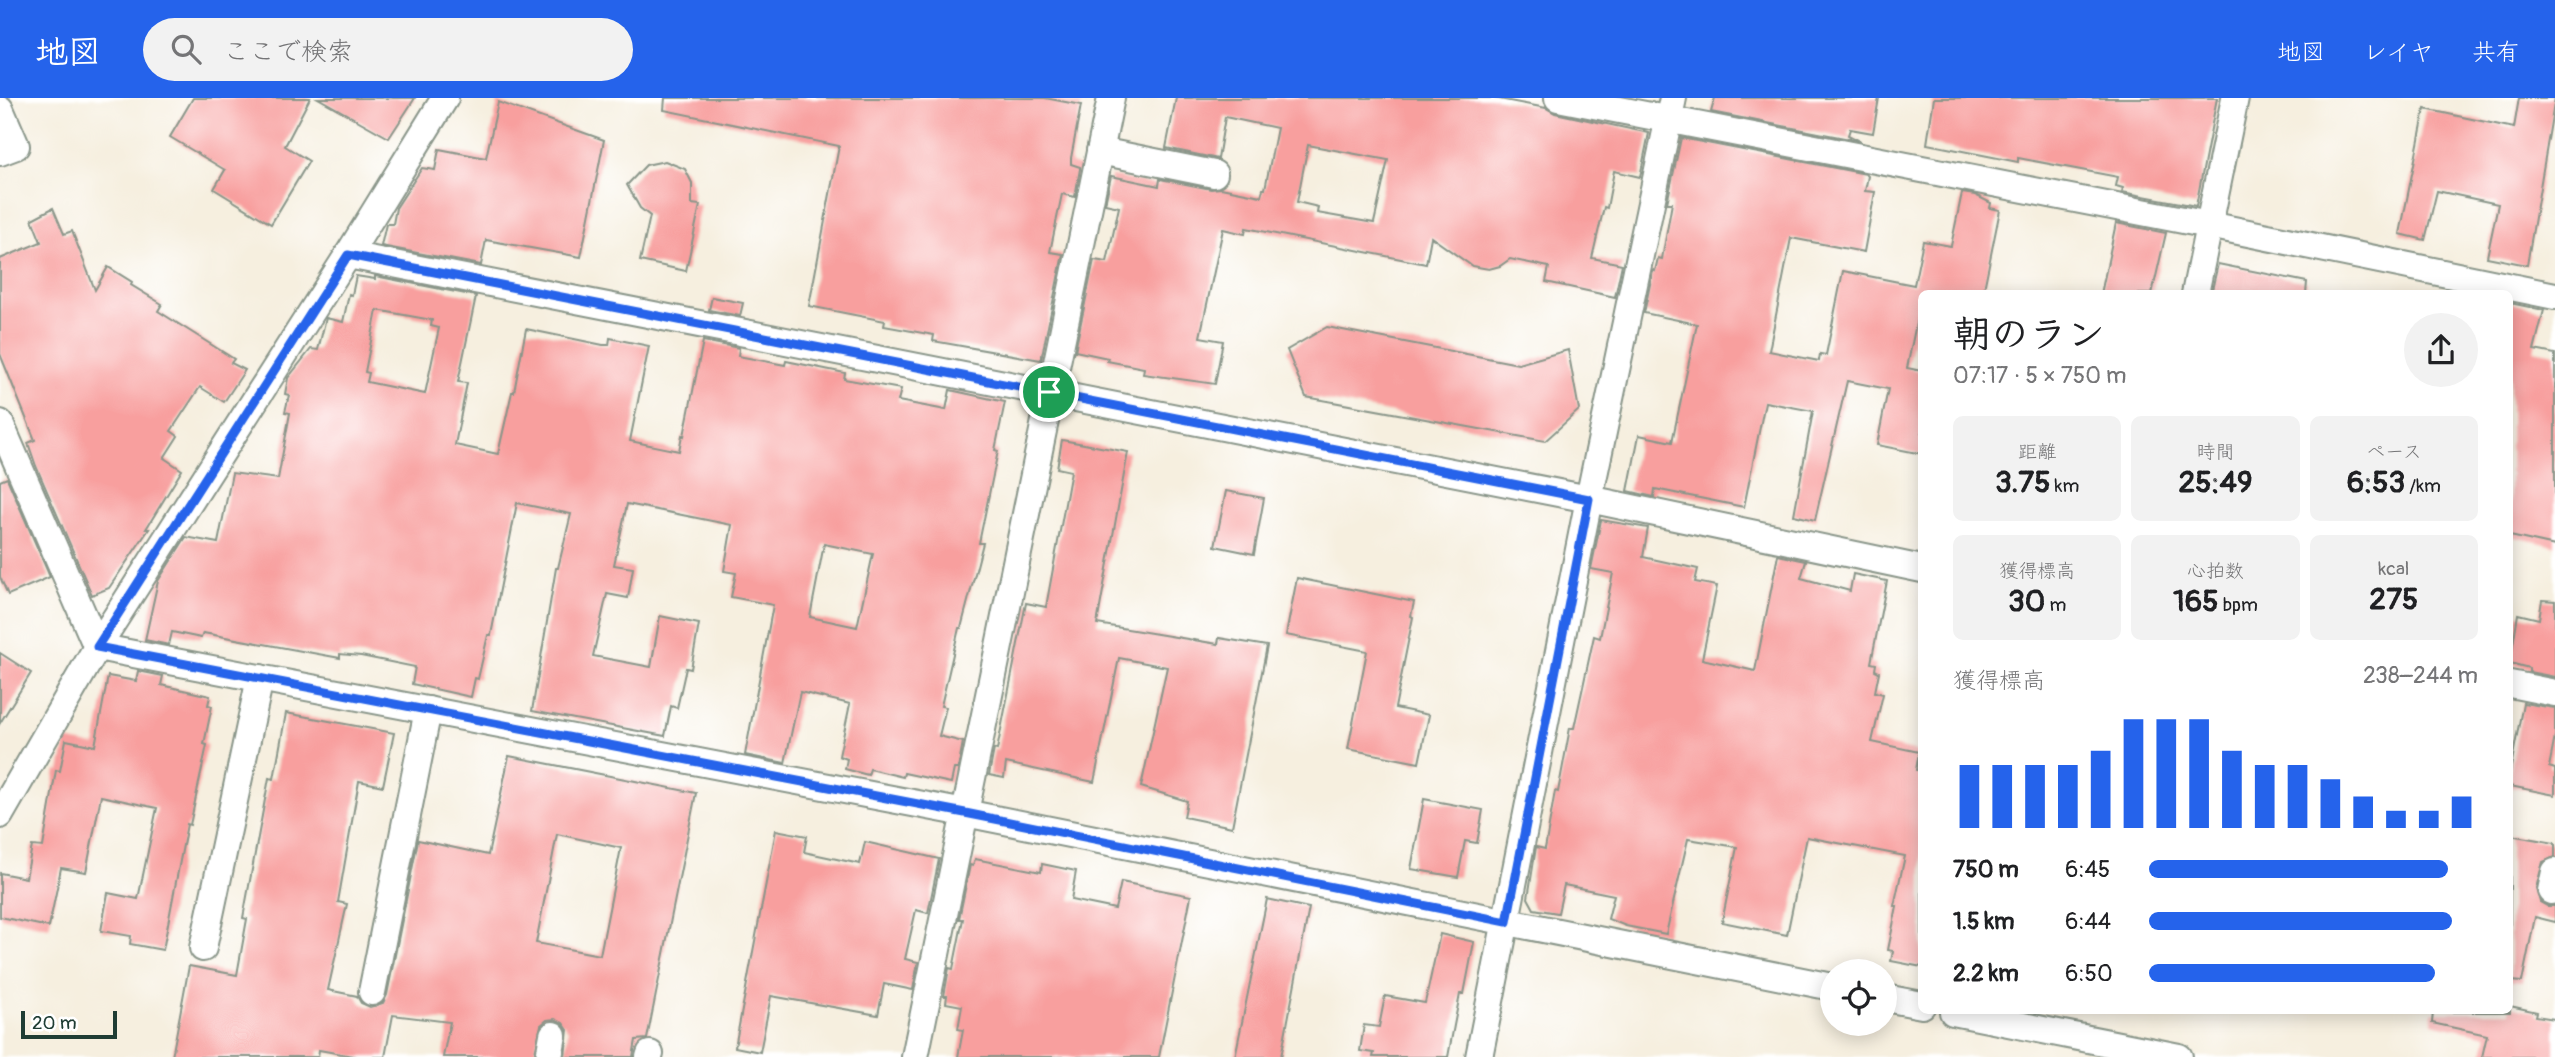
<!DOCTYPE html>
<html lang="ja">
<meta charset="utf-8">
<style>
:root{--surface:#fff;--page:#f2f2f2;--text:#202124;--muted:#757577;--accent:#2563eb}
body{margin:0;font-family:Pangolin,"Klee One",sans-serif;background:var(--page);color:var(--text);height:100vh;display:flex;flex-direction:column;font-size:26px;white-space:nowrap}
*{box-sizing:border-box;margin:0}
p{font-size:23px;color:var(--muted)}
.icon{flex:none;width:38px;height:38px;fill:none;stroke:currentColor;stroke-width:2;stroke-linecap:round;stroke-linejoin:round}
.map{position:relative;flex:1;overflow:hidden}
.drawer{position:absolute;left:1918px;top:192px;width:595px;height:724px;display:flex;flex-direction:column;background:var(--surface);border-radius:10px;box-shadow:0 4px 18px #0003}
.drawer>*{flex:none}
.controls{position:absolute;left:1820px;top:861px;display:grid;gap:14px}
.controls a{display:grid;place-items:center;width:77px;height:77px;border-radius:50%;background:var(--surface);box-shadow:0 4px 18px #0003;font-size:35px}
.scale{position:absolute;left:21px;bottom:18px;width:96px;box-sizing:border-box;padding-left:7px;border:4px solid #1f3d34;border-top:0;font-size:19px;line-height:24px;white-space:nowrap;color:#1f3d34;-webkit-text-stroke:5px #fff;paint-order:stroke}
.pin{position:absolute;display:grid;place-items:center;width:60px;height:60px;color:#fff;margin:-30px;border:4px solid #fff;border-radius:50%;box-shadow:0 2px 7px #0007}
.round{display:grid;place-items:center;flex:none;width:74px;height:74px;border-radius:37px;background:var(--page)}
.summary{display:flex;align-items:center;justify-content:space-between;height:119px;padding:0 35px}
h1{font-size:38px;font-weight:700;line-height:52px}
.stats{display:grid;grid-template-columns:repeat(3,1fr);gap:10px;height:119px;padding:7px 35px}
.stats div{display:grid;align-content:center;border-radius:10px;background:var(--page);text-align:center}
.stats b{font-size:30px;font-weight:700}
.stats small{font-size:19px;font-weight:400}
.stats p{font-size:19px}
.chart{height:196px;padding:14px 35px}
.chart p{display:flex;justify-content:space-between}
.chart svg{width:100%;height:126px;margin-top:7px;stroke:var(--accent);stroke-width:6}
ul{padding:0 35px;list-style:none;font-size:23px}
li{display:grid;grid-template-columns:112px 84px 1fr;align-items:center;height:52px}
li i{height:18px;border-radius:9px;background:var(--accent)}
header{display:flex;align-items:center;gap:42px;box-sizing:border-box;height:98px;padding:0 35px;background:var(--accent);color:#fff}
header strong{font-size:33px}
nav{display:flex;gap:38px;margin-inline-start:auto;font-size:24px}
.search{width:490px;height:63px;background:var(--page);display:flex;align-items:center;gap:18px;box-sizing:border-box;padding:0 24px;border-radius:38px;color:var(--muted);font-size:26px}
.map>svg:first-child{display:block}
.building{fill:#f89f9e;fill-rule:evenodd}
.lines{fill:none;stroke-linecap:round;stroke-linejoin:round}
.minor-casing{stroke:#8a968a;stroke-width:30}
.minor{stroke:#fff;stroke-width:26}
.route-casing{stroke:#fff;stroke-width:14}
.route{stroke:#2563eb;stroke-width:9}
</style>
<header>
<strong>地図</strong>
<div class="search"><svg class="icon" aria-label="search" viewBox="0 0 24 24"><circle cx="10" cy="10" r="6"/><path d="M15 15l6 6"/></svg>ここで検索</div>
<nav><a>地図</a><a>レイヤ</a><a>共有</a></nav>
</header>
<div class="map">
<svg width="2555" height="959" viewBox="0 0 2555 959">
<rect width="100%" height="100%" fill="#fff"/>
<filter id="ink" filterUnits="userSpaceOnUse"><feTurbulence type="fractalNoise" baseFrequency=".0143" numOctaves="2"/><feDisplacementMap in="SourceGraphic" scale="14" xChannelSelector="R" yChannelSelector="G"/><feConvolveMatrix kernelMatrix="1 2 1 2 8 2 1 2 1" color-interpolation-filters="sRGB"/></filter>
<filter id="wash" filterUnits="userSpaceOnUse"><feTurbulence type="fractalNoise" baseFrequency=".00686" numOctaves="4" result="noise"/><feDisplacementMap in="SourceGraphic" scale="28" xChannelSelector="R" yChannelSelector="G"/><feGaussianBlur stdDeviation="1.57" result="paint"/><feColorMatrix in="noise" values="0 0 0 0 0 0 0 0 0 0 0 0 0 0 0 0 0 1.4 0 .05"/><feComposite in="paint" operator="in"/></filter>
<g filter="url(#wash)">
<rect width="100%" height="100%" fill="#f6efdf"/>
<g id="blocks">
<g class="building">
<polygon points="193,0 310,0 285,48 309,63 271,126 214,91 225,72 170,39"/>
<polygon points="318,0 415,0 389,40"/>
<polygon points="665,0 1045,0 1081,7 1071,60 1071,66 1080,69 1080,71 1075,99 1062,96 1050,154 1063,156 1041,262 933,243 934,237 884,228 885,223 809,208 839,48 664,12"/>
<path d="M 1176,0 L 1494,0 L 1546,10 L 1555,15 L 1649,35 L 1640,79 L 1614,73 L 1607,110 L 1604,109 L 1592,160 L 1622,166 L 1615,199 L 1546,184 L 1549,169 L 1510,161 L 1500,168 L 1489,171 L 1472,168 L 1431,139 L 1426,166 L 1246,130 L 1245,136 L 1223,131 L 1200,239 L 1223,243 L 1215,286 L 1143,276 L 1144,270 L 1107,263 L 1108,260 L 1075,253 L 1094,162 L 1107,164 L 1119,109 L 1105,106 L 1111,78 L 1159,88 L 1160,81 L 1211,91 L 1221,90 L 1261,98 L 1263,91 L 1265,91 L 1277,30 L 1225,19 L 1218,61 L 1166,50 ZM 1308,47 L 1388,62 L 1374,125 L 1317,115 L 1318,109 L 1297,104 Z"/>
<polygon points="1715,0 1879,0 1873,35 1850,31 1848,37 1860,43 1711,14"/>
<polygon points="1934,0 2217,0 2196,108 2122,94 2123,90 2116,88 2118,79 2018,60 2018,64 1927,46"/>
<polygon points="2519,0 2555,0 2527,167 2487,159 2498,106 2437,93 2425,142 2400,136 2425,11 2514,30"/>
<polygon points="498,4 604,42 581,159 486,142 481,167 381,148 386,126 393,126 396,110 422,70 435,72 439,51 486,60"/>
<polygon points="1681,40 1866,76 1868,78 1865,93 1875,94 1864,154 1791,140 1769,253 1819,263 1820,256 1826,257 1843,173 1914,187 1923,143 1951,148 1962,95 1975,97 1991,105 1990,110 2000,112 1983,196 1922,196 1907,270 1922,273 1922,356 1877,347 1888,291 1847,283 1815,422 1794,417 1813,313 1765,304 1744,409 1655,391 1654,399 1628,393 1639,337 1672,344 1697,226 1644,215 1653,172 1655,173 1658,160 1662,161 1672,105 1667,105"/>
<polygon points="665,63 685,71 692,85 692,106 700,107 686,173 640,163 650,118 640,110 627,87 646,67"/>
<polygon points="53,110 64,136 72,133 95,192 108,169 132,184 131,187 162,206 158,213 234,261 231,265 245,272 224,304 200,289 171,333 178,338 164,360 182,372 146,431 149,431 109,490 92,497 36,368 28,345 35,342 0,256 0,161 41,144 32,121"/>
<polygon points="2116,125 2166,135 2152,196 2101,196"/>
<polygon points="2218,166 2307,184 2306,196 2211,196"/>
<path d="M 356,178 L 375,181 L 375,178 L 476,198 L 458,284 L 467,285 L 455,347 L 498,356 L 512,294 L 514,294 L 526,231 L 603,247 L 609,247 L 610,240 L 649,248 L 630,343 L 679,353 L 682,337 L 684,338 L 703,243 L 739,250 L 738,258 L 785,267 L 786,263 L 845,275 L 844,281 L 901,291 L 898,303 L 946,312 L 950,292 L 1005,304 L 995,352 L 998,353 L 979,445 L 983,445 L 961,530 L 959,530 L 941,608 L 946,609 L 939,638 L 963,644 L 958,671 L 954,671 L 951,685 L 904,675 L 903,679 L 870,671 L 868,677 L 845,671 L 847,661 L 839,658 L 850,606 L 800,594 L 785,665 L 745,657 L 773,507 L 731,499 L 736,475 L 724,473 L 732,427 L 627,406 L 614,467 L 633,470 L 628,500 L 607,496 L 593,558 L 651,569 L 660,518 L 699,526 L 691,571 L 686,570 L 677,610 L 671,608 L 665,638 L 532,613 L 556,470 L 558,470 L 571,416 L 517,405 L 491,537 L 488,537 L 478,581 L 475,580 L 471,599 L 412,586 L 415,569 L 361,558 L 340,556 L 340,560 L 203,535 L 201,540 L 172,534 L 169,547 L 145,542 L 158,483 L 186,439 L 218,445 L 232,375 L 278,381 L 290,315 L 285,314 L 289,297 L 285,296 L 288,280 L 311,251 L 318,252 L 326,220 L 343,224 L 349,196 L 352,197 ZM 377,212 L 432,222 L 431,228 L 439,230 L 425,296 L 367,284 L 369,275 L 365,274 ZM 824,446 L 873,456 L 857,529 L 810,519 Z"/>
<polygon points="712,199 743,205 740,218 709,212"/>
<polygon points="2510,205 2544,212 2534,252 2555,256 2555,448 2510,438"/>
<polygon points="1327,229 1518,266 1568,252 1579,312 1545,343 1306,299 1287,252"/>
<polygon points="1062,342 1128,354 1097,526 1218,546 1219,540 1267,548 1232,729 1184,719 1187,703 1141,689 1167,569 1119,560 1094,684 1006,665 1004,680 989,677 994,651 997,652 1026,505 1046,509 1071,373 1057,370"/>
<polygon points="7,380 50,479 8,497 0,479 0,383"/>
<polygon points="1226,393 1264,400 1254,456 1215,448"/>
<polygon points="1601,422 1648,430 1643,459 1698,471 1695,484 1717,488 1702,561 1755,573 1778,457 1806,463 1801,480 1850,493 1853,476 1887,483 1871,565 1876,566 1875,572 1879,574 1875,594 1883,596 1872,644 1919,654 1916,672 1922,673 1922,869 1891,863 1893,853 1888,852 1897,808 1894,808 1905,758 1807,739 1787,837 1722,824 1737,749 1688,741 1666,836 1626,828 1608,821 1614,797 1564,787 1558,815 1534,811 1528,800 1536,749 1545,751 1555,693 1558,694 1570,630 1574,630 1594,538 1600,540 1613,475 1591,471"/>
<polygon points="1297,480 1414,504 1411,518 1413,519 1395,610 1429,617 1419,665 1348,651 1367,553 1286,537"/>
<polygon points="2542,502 2555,503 2555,579 2529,574 2529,570 2510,565 2518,516 2539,521"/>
<polygon points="0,555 31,575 0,625"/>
<polygon points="138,573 163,578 161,587 210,598 208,607 212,608 204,646 207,647 190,727 187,726 163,852 130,846 131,838 101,833 108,795 138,801 157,710 101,698 86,774 61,770 49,829 0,819 0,775 26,780 32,748 43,749 56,672 60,673 66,642 95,648 108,578 136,583"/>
<polygon points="2523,605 2555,610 2555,639 2549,669 2555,671 2555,697 2510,688 2510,674"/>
<path d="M 286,615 L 394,635 L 383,688 L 359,683 L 338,804 L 347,806 L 328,892 L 357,898 L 361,905 L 370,909 L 383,905 L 387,897 L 418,742 L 488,757 L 509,658 L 696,695 L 647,941 L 636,942 L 633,959 L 565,959 L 568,932 L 563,925 L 555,921 L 547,922 L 541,927 L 534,959 L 443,959 L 450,924 L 393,917 L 385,959 L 358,959 L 319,952 L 318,959 L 172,959 L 189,868 L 237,877 L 247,821 L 243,820 L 269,680 L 274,681 ZM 557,736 L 621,750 L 600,857 L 536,845 Z"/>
<polygon points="1424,701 1483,712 1477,745 1465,743 1458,779 1411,771"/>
<polygon points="776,732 807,738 804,754 860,766 865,744 939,761 928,815 916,812 905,861 918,864 913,892 884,886 878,917 771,898 760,954 735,949"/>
<polygon points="2510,737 2555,745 2555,759 2543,764 2536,790 2540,804 2547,808 2555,808 2555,824 2535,819 2522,884 2510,883"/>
<polygon points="975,761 1041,774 1042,766 1076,773 1071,802 1115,811 1121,784 1191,798 1159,959 958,959 963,932 958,931 962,908 946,905 947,898 944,898 949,870 953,871 963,821 959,821 970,767 973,768"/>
<polygon points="1267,801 1309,810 1281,959 1235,959"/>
<polygon points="1440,836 1474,844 1464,896 1460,896 1448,959 1373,959 1374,955 1360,953 1364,927 1379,929 1385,898 1425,905"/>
<polygon points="2510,908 2537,914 2536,918 2555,921 2555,959 2482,959 2487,937 2432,925 2433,914 2510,914"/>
</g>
</g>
</g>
<g filter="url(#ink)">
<use href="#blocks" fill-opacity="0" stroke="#8a968a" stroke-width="2"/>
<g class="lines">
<g class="minor-casing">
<g id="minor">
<polyline points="1558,0 2209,127 2555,198"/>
<polyline points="0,11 16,48 0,54"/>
<polyline points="1100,53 1214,76"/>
<polyline points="348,157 1589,401 1922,471"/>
<polyline points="2195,196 2235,0"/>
<polyline points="0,325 97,549 965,715 1832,889"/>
<polyline points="2510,586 2555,595"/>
<polyline points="0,717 97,549 348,157 445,0"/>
<polyline points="2551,793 2555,774"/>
<polyline points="203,850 260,580"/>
<polyline points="372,894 428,612"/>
<polyline points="1885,900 1922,907"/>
<polyline points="1953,914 2179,959"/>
<polyline points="549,959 553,937"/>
<polyline points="649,959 650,956"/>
<polyline points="915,959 1111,0"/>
<polyline points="1479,959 1589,401 1673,0"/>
</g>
</g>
<use href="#minor" class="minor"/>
</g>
</g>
<g class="lines" filter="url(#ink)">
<g class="route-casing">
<polygon id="route" points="348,157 1589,401 1507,824 965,715 97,549"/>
</g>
<use href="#route" class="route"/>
</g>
</svg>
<div class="controls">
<a><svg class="icon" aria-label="locate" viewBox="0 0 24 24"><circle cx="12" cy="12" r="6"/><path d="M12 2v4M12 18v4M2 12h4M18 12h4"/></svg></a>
</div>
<div class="scale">20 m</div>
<div class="pin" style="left:1049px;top:294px;background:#1e9e55"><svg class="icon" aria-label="arrive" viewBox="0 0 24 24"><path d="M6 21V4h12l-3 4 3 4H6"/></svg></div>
<section class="drawer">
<div class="summary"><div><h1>朝のラン</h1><p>07:17 · 5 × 750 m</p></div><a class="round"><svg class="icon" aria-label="share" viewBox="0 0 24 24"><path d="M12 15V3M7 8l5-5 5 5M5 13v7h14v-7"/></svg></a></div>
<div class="stats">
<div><p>距離</p><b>3.75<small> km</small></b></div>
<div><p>時間</p><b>25:49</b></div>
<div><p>ペース</p><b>6:53<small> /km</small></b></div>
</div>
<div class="stats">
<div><p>獲得標高</p><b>30<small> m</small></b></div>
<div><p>心拍数</p><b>165<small> bpm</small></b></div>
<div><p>kcal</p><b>275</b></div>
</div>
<div class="chart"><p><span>獲得標高</span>238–244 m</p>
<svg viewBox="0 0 160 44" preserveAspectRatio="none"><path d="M5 44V22M15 44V22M25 44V22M35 44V22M45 44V17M55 44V6M65 44V6M75 44V6M85 44V17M95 44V22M105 44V22M115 44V27M125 44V33M135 44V38M145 44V38M155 44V33"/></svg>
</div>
<ul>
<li><b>750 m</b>6:45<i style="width:91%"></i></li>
<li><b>1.5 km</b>6:44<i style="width:92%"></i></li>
<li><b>2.2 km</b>6:50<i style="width:87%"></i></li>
</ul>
</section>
</div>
